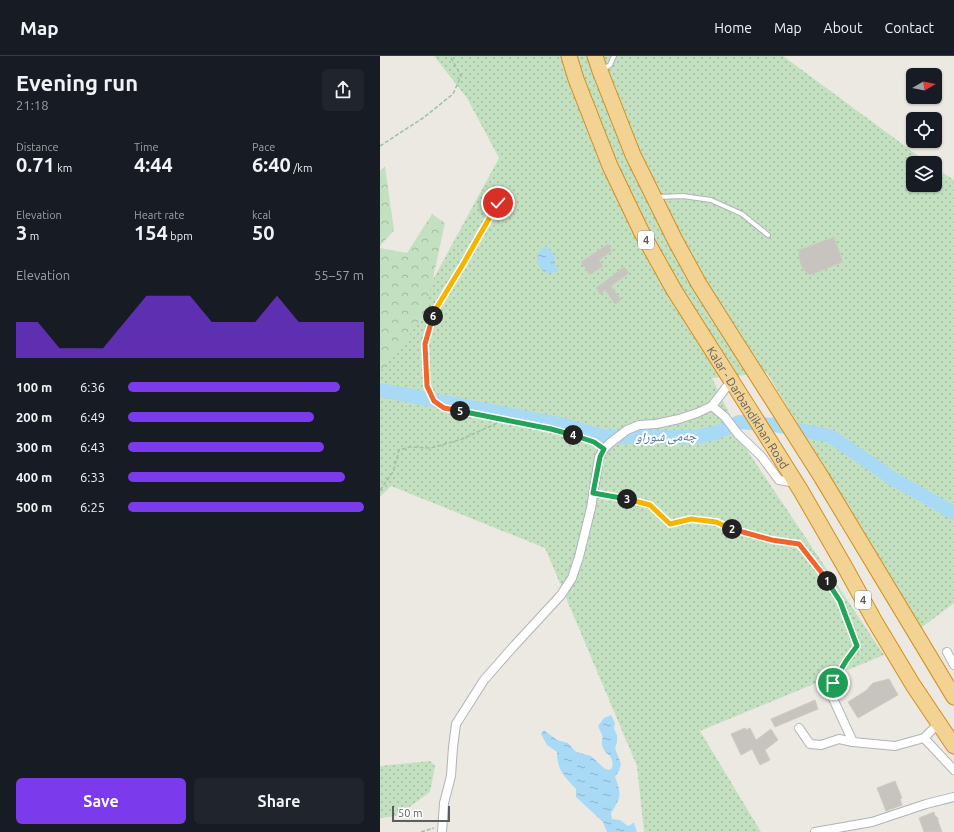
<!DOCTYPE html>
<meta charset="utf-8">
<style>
:root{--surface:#171b24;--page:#20242c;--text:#f1f3f6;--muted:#9ea1a6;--line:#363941;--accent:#7c3aed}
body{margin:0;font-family:Ubuntu,"Noto Naskh Arabic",sans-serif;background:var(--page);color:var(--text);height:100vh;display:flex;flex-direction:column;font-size:15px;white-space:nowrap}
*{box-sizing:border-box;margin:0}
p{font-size:13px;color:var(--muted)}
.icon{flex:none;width:22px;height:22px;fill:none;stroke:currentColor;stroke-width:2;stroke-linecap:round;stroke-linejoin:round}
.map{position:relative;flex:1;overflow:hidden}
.sheet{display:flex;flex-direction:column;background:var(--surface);width:380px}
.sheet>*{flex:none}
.needle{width:26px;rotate:81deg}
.fabs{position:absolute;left:526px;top:12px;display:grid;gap:8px}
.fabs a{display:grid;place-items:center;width:36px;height:36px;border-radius:6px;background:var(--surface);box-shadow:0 1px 3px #0004;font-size:20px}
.scale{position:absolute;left:12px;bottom:10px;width:58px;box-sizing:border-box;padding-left:4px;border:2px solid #5b5e61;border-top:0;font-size:11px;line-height:14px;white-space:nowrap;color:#5b5e61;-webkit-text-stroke:3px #fff;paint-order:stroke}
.pin{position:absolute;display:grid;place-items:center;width:34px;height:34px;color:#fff;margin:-17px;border:2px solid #fff;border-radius:50%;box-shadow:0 1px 4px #0007}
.km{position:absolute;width:20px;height:20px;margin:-10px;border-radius:50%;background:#222;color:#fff;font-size:11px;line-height:20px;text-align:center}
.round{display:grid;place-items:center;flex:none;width:42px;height:42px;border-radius:6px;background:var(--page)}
.head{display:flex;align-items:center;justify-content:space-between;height:68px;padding:0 16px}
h1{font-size:22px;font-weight:600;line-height:30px}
.stats{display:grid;grid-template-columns:repeat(3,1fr);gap:6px;height:68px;padding:4px 16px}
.stats div{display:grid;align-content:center}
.stats b{font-size:20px;font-weight:600}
.stats small{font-size:11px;font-weight:400}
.stats p{font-size:11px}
.chart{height:112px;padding:8px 16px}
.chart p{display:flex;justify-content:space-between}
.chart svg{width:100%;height:72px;margin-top:4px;fill:var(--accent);opacity:.7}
.primary-button{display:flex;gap:8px;margin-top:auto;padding:8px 16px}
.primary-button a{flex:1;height:46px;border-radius:6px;background:var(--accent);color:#fff;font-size:16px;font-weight:600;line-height:46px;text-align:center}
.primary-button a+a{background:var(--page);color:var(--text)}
ul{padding:0 16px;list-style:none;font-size:13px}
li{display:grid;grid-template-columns:64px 48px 1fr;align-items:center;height:30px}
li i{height:10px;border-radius:5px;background:var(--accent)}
header{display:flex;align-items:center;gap:24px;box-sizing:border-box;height:56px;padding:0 20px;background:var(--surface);border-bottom:1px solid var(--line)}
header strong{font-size:19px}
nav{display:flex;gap:22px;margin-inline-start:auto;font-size:14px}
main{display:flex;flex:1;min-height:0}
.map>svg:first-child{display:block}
.green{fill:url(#green-dots)}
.forest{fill:url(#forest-crowns)}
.water{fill:url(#water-ripples)}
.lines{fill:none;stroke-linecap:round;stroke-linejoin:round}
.river{stroke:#a8daf6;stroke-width:14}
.building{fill:#c7c4bf;stroke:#d0cac1}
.lane-casing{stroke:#b0b3b6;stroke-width:6}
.street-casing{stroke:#b0b3b6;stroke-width:10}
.highway-casing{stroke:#d78d17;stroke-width:17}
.path{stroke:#9cc1a3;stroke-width:1.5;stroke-dasharray:4 2;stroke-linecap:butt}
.lane{stroke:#fff;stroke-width:4}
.street{stroke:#fff;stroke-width:8}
.highway{stroke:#f2d393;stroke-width:15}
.split-1-casing{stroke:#fff;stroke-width:8}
.split-2-casing{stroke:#fff;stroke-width:8}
.split-3-casing{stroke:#fff;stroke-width:8}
.split-4-casing{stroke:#fff;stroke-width:8}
.split-5-casing{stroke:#fff;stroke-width:8}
.split-6-casing{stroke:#fff;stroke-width:8}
.split-7-casing{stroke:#fff;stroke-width:8}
.split-1{stroke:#22a559;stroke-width:5}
.split-2{stroke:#f0652b;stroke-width:5}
.split-3{stroke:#f5b400;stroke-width:5}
.split-4{stroke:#22a559;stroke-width:5}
.split-5{stroke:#22a559;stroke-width:5}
.split-6{stroke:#f0652b;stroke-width:5}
.split-7{stroke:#f5b400;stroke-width:5}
.labels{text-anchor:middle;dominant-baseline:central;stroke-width:4;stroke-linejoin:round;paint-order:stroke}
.shield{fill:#fff;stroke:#8c8e90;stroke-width:1}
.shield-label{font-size:11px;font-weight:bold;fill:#5b5e61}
.street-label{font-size:12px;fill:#5b5e61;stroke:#fff}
.water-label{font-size:13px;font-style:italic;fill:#45769d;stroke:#fff}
</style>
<header>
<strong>Map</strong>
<nav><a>Home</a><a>Map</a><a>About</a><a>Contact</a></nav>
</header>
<main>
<section class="sheet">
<div class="head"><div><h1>Evening run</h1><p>21:18</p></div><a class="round"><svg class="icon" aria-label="share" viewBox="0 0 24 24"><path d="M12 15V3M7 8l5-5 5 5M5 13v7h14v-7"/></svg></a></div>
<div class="stats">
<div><p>Distance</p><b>0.71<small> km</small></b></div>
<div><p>Time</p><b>4:44</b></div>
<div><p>Pace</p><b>6:40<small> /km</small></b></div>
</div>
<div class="stats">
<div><p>Elevation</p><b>3<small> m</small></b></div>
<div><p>Heart rate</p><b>154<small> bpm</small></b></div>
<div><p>kcal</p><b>50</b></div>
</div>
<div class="chart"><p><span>Elevation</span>55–57 m</p>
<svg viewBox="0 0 160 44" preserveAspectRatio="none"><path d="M0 44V22L10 22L20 38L30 38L40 38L50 22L60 6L70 6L80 6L90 22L100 22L110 22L120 6L130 22L140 22L150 22L160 22V44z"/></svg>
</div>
<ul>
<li><b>100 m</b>6:36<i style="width:90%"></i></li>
<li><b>200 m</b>6:49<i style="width:79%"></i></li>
<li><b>300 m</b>6:43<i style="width:83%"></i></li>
<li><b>400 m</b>6:33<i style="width:92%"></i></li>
<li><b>500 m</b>6:25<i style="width:100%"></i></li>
</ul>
<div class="primary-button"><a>Save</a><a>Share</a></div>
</section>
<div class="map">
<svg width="574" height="776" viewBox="0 0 574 776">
<defs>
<pattern id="green-dots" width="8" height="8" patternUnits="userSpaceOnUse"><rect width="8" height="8" fill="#c3e1c1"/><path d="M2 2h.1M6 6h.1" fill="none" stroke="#a1baa0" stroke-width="1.8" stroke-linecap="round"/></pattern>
<pattern id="forest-crowns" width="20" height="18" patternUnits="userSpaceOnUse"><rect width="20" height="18" fill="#c3e1c1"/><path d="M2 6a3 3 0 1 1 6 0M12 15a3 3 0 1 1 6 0" fill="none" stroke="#a1baa0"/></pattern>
<pattern id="water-ripples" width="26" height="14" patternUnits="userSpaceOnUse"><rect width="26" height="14" fill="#a8daf6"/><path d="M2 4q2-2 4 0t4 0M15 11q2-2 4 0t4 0" fill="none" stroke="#8cb4cb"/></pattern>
</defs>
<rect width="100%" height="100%" fill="#ece9e2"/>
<g class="green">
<polygon points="54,0 403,0 548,107 533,107 533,129 555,129 555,112 574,124 574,547 541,572 387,317 332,322 367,394 504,599 320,675 381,776 264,776 257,710 165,492 11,430 0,441 0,258 43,242 119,102 87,42"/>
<polygon points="50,705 55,710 50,736 17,760 0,762 0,710"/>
</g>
<g class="forest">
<polygon points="5,111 14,174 0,190 0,115"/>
<polygon points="52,158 65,167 45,259 0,316 0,192 27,197"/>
</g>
<g class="water">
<path d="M 167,190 L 175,201 L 174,205 L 178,215 C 161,224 151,202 161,193 C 162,192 166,191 167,190 Z"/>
<path d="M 231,659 L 235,667 L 234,673 L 237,679 L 237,686 L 235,692 L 241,708 L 239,715 L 235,721 C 242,738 241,742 231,757 L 232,763 L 240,764 L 248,770 L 254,767 L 257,776 L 227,776 L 223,766 L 196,741 L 196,733 C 185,721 177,715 177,696 L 167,689 L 161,678 L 164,674 L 177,684 L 188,687 L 196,696 L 211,700 L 225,713 L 230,714 L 232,712 C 235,697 225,701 222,689 C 221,686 223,682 222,679 C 221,676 219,673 218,670 L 224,662 Z"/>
</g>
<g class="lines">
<polyline class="river" points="0,334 184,369 224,381 315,381 336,377 359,366 394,369 450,380 515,424 574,457"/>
</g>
<g class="building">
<polygon points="454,181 463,206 430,219 425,215 421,209 419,202 419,194"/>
<polygon points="228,188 232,195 219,204 223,210 210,219 201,206"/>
<polygon points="244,211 249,217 231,230 241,244 235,248 225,234 220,238 216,232"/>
<polygon points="509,623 518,639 478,662 468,646 487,634 489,631 493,627"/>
<polygon points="435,644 438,653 395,671 391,663"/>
<polygon points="365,672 366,674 370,672 376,684 391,673 398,684 385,694 390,704 380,709 372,693 361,699 351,678"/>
<polygon points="515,725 522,742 520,743 522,749 506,755 497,732"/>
<polygon points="554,756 555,760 558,762 558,765 562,776 544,776 539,762"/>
</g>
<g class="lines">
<g class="lane-casing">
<g id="lane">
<polyline points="223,13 230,9 234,0"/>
<polyline points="278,141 303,140 331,144 362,158 388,179"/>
</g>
</g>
<g class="street-casing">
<g id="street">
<polyline points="332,350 345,361 358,378 381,400 399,424 416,427"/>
<polyline points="567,596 574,609"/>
<polyline points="450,636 473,686 515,690 544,682 559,667"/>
<polyline points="419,672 430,688 441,689 459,683 473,686"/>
<polyline points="544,682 574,714"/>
<polyline points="62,776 64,747 71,720 73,691 76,668 104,624 133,591 181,539 192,522 199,501 211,452 219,401 224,393 230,387 247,374 259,369 276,368 299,363 317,357 332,350 351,325"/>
<polyline points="435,776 492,766 546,748 574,741"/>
</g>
</g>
<g class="highway-casing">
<g id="highway">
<path id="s1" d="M 189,0 L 196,23 L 230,110 L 261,175 L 294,234 L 396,395 L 421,435 L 466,513 L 494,564 L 533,629 L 574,690"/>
<polyline points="215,0 220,15 253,99 295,184 319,228 442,422 574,641"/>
</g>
</g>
<g class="path">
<polyline points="0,90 43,62 73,38 81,20 70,0"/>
<path d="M 117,135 L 118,147 L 82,210 L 54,256 L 45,288 L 47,330 L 54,345 L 64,352 C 103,360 144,365 183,376 C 194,379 208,382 218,389"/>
<polyline points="0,434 13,416 19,394 30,391 51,392 82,383 124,364"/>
<polyline points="222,438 256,444 270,449 290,468 311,463 337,467 352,473 392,484 419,488 441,516 460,545 477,590 466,605 453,629"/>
<polyline points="41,776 54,772"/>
</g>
<use href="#lane" class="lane"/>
<use href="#street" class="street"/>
<use href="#highway" class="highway"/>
</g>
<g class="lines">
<g class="split-1-casing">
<polyline id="split-1" points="447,525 460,545 477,590 466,605 453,627"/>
</g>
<g class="split-2-casing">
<polyline id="split-2" points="352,473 392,484 419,488 441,516 447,525"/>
</g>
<g class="split-3-casing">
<polyline id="split-3" points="247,443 270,449 290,468 311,463 336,466 352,473"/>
</g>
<g class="split-4-casing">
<polyline id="split-4" points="193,379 214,386 224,393 220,401 213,437 247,443"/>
</g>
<g class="split-5-casing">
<polyline id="split-5" points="80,355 171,373 193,379"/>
</g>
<g class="split-6-casing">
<polyline id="split-6" points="53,260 45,288 47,330 54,345 64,352 80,355"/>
</g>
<g class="split-7-casing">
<polyline id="split-7" points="53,260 54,256 82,210 118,147"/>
</g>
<use href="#split-1" class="split-1"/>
<use href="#split-2" class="split-2"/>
<use href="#split-3" class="split-3"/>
<use href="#split-4" class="split-4"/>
<use href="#split-5" class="split-5"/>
<use href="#split-6" class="split-6"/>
<use href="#split-7" class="split-7"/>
</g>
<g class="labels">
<g class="shield">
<rect x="258" y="175" width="16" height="18" rx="3"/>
<rect x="475" y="535" width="16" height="18" rx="3"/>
</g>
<g class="shield-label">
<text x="266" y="184">4</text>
<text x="483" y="544">4</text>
</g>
<g class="street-label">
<text stroke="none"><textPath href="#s1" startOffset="396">Kalar - Darbandikhan Road</textPath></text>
</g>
<g class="water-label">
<text transform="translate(286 380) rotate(-1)">چەمی شوراو</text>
</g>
</g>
</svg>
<div class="fabs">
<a><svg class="needle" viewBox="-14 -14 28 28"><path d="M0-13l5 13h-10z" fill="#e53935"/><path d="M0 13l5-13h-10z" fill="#9ea1a6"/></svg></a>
<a><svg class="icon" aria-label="locate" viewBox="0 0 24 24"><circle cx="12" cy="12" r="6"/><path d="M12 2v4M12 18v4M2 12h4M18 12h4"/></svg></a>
<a><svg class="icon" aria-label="layers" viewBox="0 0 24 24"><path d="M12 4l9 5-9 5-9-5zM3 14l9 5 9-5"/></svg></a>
</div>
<div class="scale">50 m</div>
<div class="pin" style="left:453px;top:627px;background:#1e9e55"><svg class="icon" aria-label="arrive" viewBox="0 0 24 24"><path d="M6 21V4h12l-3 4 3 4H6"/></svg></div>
<div class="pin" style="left:118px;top:147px;background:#d93025"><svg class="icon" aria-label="check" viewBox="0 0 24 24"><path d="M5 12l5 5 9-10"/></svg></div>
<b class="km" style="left:447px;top:525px">1</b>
<b class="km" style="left:352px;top:473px">2</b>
<b class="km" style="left:247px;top:443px">3</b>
<b class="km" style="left:193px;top:379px">4</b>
<b class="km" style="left:80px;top:355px">5</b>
<b class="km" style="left:53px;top:260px">6</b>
</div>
</main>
